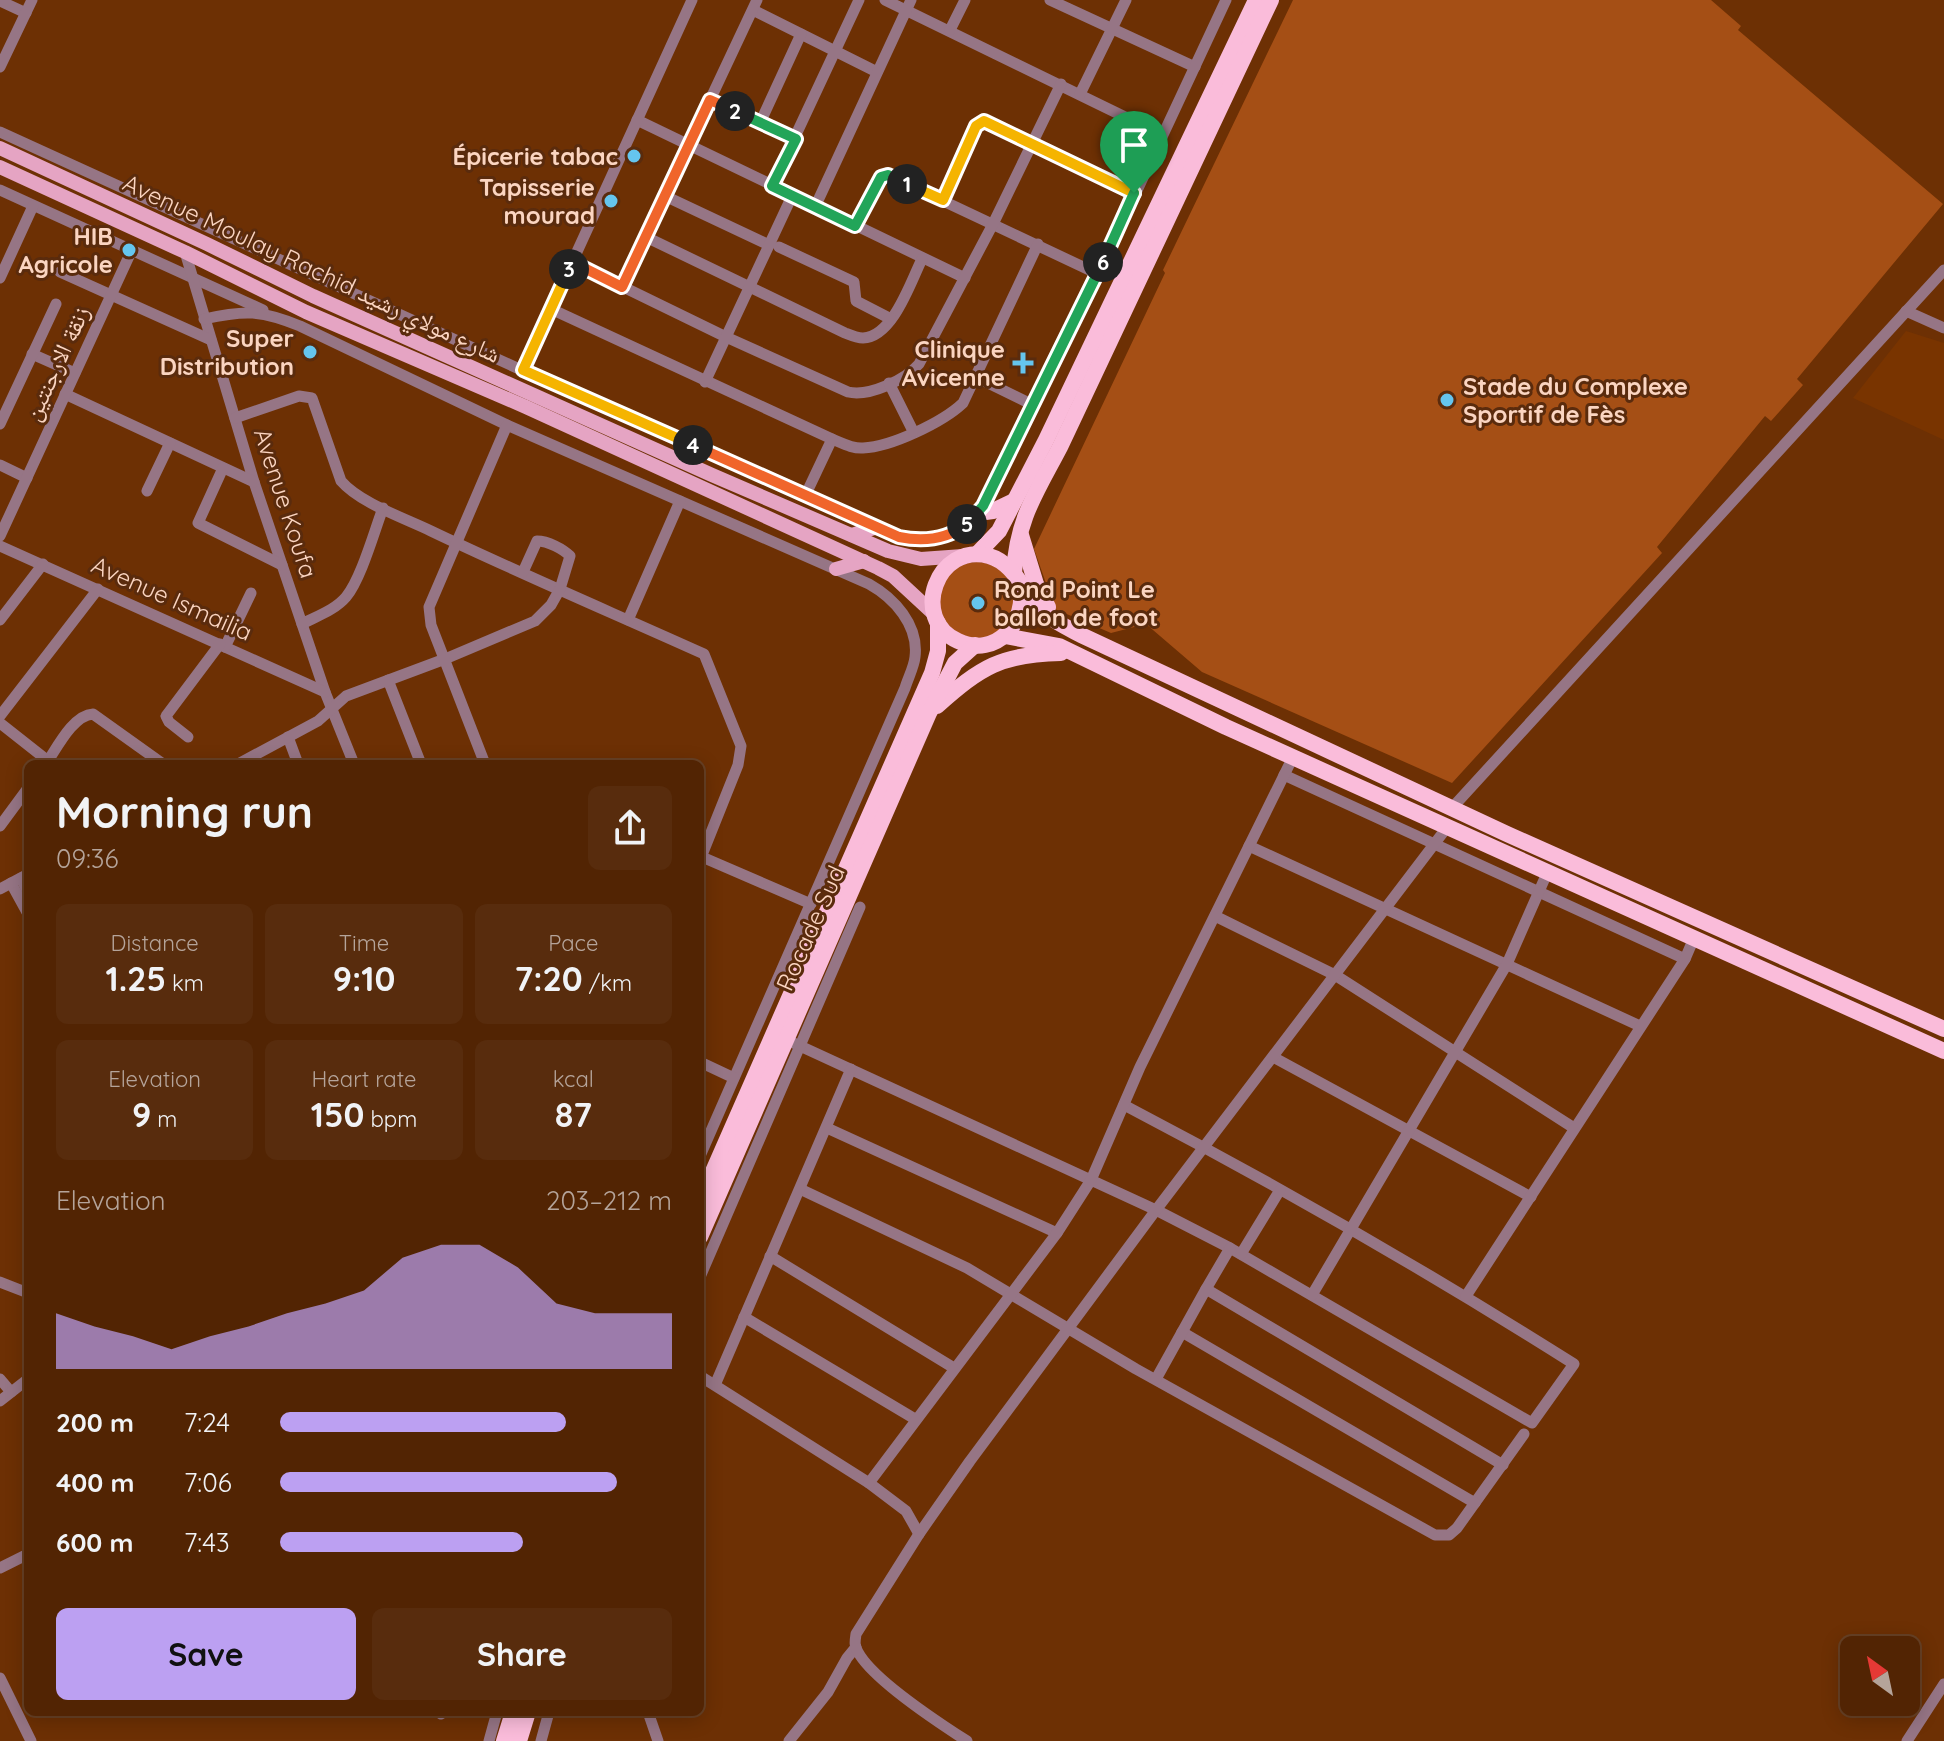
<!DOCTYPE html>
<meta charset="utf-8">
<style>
:root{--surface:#522403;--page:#582c0d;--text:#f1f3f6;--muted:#b5a49a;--line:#684125;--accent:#bca0f2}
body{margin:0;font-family:Quicksand,"Noto Naskh Arabic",sans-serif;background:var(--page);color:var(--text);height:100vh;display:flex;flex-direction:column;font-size:30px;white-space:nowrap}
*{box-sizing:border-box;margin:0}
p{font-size:26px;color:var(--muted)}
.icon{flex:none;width:44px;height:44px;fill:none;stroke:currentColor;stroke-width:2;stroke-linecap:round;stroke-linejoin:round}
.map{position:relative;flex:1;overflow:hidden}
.details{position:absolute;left:24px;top:760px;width:680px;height:956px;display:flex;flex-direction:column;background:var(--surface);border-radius:12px;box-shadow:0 4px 20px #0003,0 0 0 2px var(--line)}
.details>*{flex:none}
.needle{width:52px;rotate:327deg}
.tools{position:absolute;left:1840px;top:1636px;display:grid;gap:16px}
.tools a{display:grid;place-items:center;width:80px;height:80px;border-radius:12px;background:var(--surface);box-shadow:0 4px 20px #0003,0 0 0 2px var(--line);font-size:40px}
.pin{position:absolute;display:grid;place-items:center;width:68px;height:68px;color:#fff;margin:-82px -34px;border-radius:50% 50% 50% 0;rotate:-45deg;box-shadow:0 0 8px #0007}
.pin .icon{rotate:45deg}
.km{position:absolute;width:40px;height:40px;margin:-20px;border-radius:50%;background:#222;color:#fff;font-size:22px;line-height:40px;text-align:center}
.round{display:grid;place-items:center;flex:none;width:84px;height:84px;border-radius:12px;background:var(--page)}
.headline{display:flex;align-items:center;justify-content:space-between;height:136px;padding:0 32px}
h1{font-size:44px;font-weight:700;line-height:60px}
.figures{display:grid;grid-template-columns:repeat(3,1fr);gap:12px;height:136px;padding:8px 32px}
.figures div{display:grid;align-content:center;border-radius:12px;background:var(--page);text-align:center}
.figures b{font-size:34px;font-weight:700}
.figures small{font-size:22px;font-weight:400}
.figures p{font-size:22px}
.chart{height:224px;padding:16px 32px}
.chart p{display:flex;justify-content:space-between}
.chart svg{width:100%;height:144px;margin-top:8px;fill:var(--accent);opacity:.7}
.action{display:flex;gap:16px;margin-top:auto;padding:16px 32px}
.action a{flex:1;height:92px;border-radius:12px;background:var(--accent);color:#111;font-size:32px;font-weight:700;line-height:92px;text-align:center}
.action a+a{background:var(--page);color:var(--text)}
ul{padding:0 32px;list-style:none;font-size:26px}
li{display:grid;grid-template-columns:128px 96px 1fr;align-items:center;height:60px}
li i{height:20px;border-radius:10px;background:var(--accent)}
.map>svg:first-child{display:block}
.built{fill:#793400}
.green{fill:#a54f15}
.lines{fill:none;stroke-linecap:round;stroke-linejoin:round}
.minor{stroke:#967585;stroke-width:11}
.major{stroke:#e5a4c3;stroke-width:14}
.highway{stroke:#fabcda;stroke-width:16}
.split-1-casing{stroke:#fff;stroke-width:16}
.split-2-casing{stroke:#fff;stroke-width:16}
.split-3-casing{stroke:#fff;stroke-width:16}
.split-4-casing{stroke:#fff;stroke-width:16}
.split-5-casing{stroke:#fff;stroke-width:16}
.split-6-casing{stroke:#fff;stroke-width:16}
.split-7-casing{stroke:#fff;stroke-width:16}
.split-1{stroke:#f5b400;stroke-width:10}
.split-2{stroke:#22a559;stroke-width:10}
.split-3{stroke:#f0652b;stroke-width:10}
.split-4{stroke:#f5b400;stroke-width:10}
.split-5{stroke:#f0652b;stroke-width:10}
.split-6{stroke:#22a559;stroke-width:10}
.split-7{stroke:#22a559;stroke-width:10}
.poi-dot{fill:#65c5ee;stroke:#5a2b0d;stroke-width:3}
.labels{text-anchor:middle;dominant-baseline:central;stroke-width:6;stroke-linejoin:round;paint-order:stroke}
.poi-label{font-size:24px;font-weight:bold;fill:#fbd5c1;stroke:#5a2b0d;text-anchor:end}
.street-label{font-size:24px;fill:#fbd5c1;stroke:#5a2b0d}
</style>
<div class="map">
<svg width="1944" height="1741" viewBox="0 0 1944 1741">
<rect width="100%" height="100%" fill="#6d3004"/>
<polygon class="built" points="1906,331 1944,343 1944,440 1853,398"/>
<g class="green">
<polygon points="1293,0 1711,0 1741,26 1738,30 1943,204 1797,379 1803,385 1771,421 1765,416 1657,547 1662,553 1452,783 1202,672 1146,624 1111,633 1055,609 1034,549 1165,273 1163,270"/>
<circle cx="977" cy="600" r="38"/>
</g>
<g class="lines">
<g class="minor">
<polyline points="885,0 1162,135"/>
<polyline points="1050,0 1195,67"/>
<polyline points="0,1 26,13"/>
<polyline points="753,10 877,72"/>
<polyline points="950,30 965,0"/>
<polyline points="0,67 32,0"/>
<polyline points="1080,94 1126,0"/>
<polyline points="710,100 796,139"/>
<polyline points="637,120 965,278"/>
<polyline points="760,123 801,34"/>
<polyline points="0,132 539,378 781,482 899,537 930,540 949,535 974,519 983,506 1098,274 1226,0"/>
<polyline points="772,186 859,0"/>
<polyline points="0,190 263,310"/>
<polyline points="665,196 769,245"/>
<polyline points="943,200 976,126 984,121 1134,193"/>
<polyline points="815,207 911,0"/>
<polyline points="855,226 881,177 888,175 1098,274"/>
<path d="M 646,237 L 845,333 C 850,335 857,338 863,338 C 893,337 911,281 922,259"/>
<polyline points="779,247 854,282 856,301 891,319"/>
<polyline points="185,252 254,482 325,692 354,764"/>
<path d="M 572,262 L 726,337 L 848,392 C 869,397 905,380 919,364 L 993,224 L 1061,84"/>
<polyline points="60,272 211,340"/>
<polyline points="0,278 33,206"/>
<polyline points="622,287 757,0"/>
<path d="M 551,309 L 832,439 C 842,443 853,449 863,448 C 891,447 943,422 963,403 L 1038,244"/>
<polyline points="1906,311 1944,328"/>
<path d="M 204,319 C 245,310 261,310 300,326 L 507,425 L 869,584 C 894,598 919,625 915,657 C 914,667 908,678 905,688 L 700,1156"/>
<polyline points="32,354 75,373"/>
<polyline points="523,370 692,0"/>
<polyline points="976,377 1033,405"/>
<polyline points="705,382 792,196"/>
<polyline points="889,383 913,431"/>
<polyline points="65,394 254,482"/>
<path d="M 235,418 L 299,396 L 312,398 L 341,481 C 360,503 404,518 431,531 C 521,574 613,613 704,654 L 741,746 L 738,765 L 700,860"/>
<polyline points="0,424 56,304"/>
<polyline points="0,465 27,478"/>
<polyline points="223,468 198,523 282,565"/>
<polyline points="147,491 170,443"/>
<polyline points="806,494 832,439"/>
<polyline points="0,536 131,252"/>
<polyline points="0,546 325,692"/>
<polyline points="0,620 43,564"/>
<polyline points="628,620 680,501"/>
<path d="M 302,624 C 317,616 335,610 346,597 C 361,579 374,532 383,508"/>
<polyline points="225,647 251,593"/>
<polyline points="388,680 421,764"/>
<polyline points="0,716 98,589"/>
<polyline points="0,723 52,764"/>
<polyline points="188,737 169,722 166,716 220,644"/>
<polyline points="288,737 298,764"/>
<path d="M 46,764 C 57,748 73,715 93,714 L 163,764"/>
<path d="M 238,764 L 318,721 L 346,696 L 445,659 L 535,621 L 551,605 L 560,589 L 570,556 C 563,549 548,541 537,541 L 523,572"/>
<polyline points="485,764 431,625 429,607 507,425"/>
<polyline points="1284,775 1685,959"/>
<polyline points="1452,808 1944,270"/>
<polyline points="0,826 28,788"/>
<polyline points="1249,846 1640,1026"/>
<polyline points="702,857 811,904"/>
<polyline points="21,878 28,893"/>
<polyline points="11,883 28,914"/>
<polyline points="0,889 28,874"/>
<polyline points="1215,916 1335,975 1574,1128"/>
<path d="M 787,1040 L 1156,1210 L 1230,1248 L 1532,1423 L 1574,1364 C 1427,1271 1277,1185 1124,1105"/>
<polyline points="1273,1057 1531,1197"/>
<polyline points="700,1062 734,1078"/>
<polyline points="827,1128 1057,1233"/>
<polyline points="800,1189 967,1268 1136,1369 1435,1535 1449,1535 1457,1528 1524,1434"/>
<polyline points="1241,1254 1280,1190"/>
<polyline points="770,1256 954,1368"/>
<polyline points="700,1277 860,907"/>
<polyline points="0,1282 28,1293"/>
<polyline points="1206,1289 1230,1248"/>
<polyline points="1312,1295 1507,964 1548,871"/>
<polyline points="1466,1296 1685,959 1694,938"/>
<polyline points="744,1317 915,1419"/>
<polyline points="1182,1332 1475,1503"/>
<polyline points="700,1376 869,1483 906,1511 919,1534"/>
<polyline points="0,1379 11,1392"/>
<polyline points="1156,1379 1206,1289 1503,1465"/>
<polyline points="715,1385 851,1069"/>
<polyline points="0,1401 28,1379"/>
<polyline points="869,1483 1057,1233 1091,1180 1140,1067 1293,757"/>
<polyline points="0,1568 28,1554"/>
<polyline points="0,1678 31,1741"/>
<polyline points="648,1712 658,1741"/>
<polyline points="441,1714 442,1712"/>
<polyline points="489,1741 497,1712"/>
<polyline points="541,1741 549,1712"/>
<polyline points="789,1741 828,1692 847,1658 856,1647"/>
<path d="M 967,1741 C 939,1723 873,1680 858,1652 C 854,1646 855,1641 856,1634 L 919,1534 L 970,1461 L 1156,1210 L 1448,826"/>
<polyline points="1907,1741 1944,1684"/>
</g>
<g class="major">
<polyline points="0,148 207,244 313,296 712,475 888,551 921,559 963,556"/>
<polyline points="0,167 185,252 306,312 526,407 878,568 893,576 933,613"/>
<polyline points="852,535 877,527"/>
<polyline points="836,569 864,561"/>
</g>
<g class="highway">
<polyline points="978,513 993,511 1014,501"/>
<polyline points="1021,535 1036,584 1048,607"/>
<polyline points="977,554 999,531 1046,440 1256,0"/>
<path d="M 1014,573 C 1017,519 1036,493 1060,447 L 1271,0"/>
<path d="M 1020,585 C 1028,621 997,659 958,641 C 909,619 937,542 989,556 C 1014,563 1023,591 1039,608 C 1051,620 1066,627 1081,635 L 1507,834 L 1944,1029"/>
<polyline points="1005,636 1059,646 1226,727 1944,1051"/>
<path d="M 937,706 C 981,667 1001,654 1061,653"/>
<polyline points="700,1201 932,673 938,651 938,623"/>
<polyline points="700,1237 929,713 955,663 975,645"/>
<polyline points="504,1741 513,1712"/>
<polyline points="519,1741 528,1712"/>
</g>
</g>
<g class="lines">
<g class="split-1-casing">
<polyline id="split-1" points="907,184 943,200 976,126 984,121 1134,193"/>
</g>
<g class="split-2-casing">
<polyline id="split-2" points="735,111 796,139 772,186 855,226 881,177 888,175 907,184"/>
</g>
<g class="split-3-casing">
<polyline id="split-3" points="569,269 572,262 622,287 710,100 735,111"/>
</g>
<g class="split-4-casing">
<polyline id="split-4" points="569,269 523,370 693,445"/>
</g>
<g class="split-5-casing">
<path id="split-5" d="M 693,445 L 899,537 C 923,542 946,540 967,524"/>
</g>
<g class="split-6-casing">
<polyline id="split-6" points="967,524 983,506 1103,262"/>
</g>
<g class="split-7-casing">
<polyline id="split-7" points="1103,262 1134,193"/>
</g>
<use href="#split-1" class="split-1"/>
<use href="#split-2" class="split-2"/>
<use href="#split-3" class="split-3"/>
<use href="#split-4" class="split-4"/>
<use href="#split-5" class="split-5"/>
<use href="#split-6" class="split-6"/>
<use href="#split-7" class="split-7"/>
</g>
<g class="poi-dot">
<circle cx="634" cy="156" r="8"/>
<circle cx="611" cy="201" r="8"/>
<circle cx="129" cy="250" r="8"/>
<circle cx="310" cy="352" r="8"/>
<path d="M1019 351h8v8h8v8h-8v8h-8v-8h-8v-8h8z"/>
<circle cx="1447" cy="400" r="8"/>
<circle cx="978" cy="603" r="8"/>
</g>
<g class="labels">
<g class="poi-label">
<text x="618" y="156">Épicerie tabac</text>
<text x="595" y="187">Tapisserie<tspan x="595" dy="28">mourad</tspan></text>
<text x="113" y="236">HIB<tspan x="113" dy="28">Agricole</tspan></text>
<text x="294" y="338">Super<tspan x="294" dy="28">Distribution</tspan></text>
<text x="1005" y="349">Clinique<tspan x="1005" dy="28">Avicenne</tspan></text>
<text x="1463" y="386" text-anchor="start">Stade du Complexe<tspan x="1463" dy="28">Sportif de Fès</tspan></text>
<text x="994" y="589" text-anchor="start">Rond Point Le<tspan x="994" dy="28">ballon de foot</tspan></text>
</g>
<g class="street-label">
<text transform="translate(312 268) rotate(25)">Avenue Moulay Rachid شارع مولاي رشيد</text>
<text transform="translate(56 363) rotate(-65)">زنقة الارجنتين</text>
<text transform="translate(286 503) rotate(72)">Avenue Koufa</text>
<text transform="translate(172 598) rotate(24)">Avenue Ismailia</text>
<text transform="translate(810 928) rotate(-66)">Rocade Sud</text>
</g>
</g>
</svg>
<div class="tools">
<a><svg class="needle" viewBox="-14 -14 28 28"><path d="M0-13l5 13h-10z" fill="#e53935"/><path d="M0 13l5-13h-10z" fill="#b5a49a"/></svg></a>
</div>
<div class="pin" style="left:1134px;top:193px;background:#1e9e55"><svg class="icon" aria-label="arrive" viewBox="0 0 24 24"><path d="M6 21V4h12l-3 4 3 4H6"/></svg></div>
<b class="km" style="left:907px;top:184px">1</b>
<b class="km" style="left:735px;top:111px">2</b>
<b class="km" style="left:569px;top:269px">3</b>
<b class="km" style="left:693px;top:445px">4</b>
<b class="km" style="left:967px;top:524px">5</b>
<b class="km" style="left:1103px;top:262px">6</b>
<section class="details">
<div class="headline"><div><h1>Morning run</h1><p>09:36</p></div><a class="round"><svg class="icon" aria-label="share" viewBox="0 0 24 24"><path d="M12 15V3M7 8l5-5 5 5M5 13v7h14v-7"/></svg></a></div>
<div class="figures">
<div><p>Distance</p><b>1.25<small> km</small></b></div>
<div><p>Time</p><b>9:10</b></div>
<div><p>Pace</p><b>7:20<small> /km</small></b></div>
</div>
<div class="figures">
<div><p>Elevation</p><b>9<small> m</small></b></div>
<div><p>Heart rate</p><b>150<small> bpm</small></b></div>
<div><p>kcal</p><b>87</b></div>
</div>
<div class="chart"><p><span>Elevation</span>203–212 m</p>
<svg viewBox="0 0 160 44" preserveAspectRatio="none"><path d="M0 44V27L10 31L20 34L30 38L40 34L50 31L60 27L70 24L80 20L90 10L100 6L110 6L120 13L130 24L140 27L150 27L160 27V44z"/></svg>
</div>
<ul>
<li><b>200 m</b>7:24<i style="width:73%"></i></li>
<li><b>400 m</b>7:06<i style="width:86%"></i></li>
<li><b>600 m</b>7:43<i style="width:62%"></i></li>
</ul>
<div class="action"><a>Save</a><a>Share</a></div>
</section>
</div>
